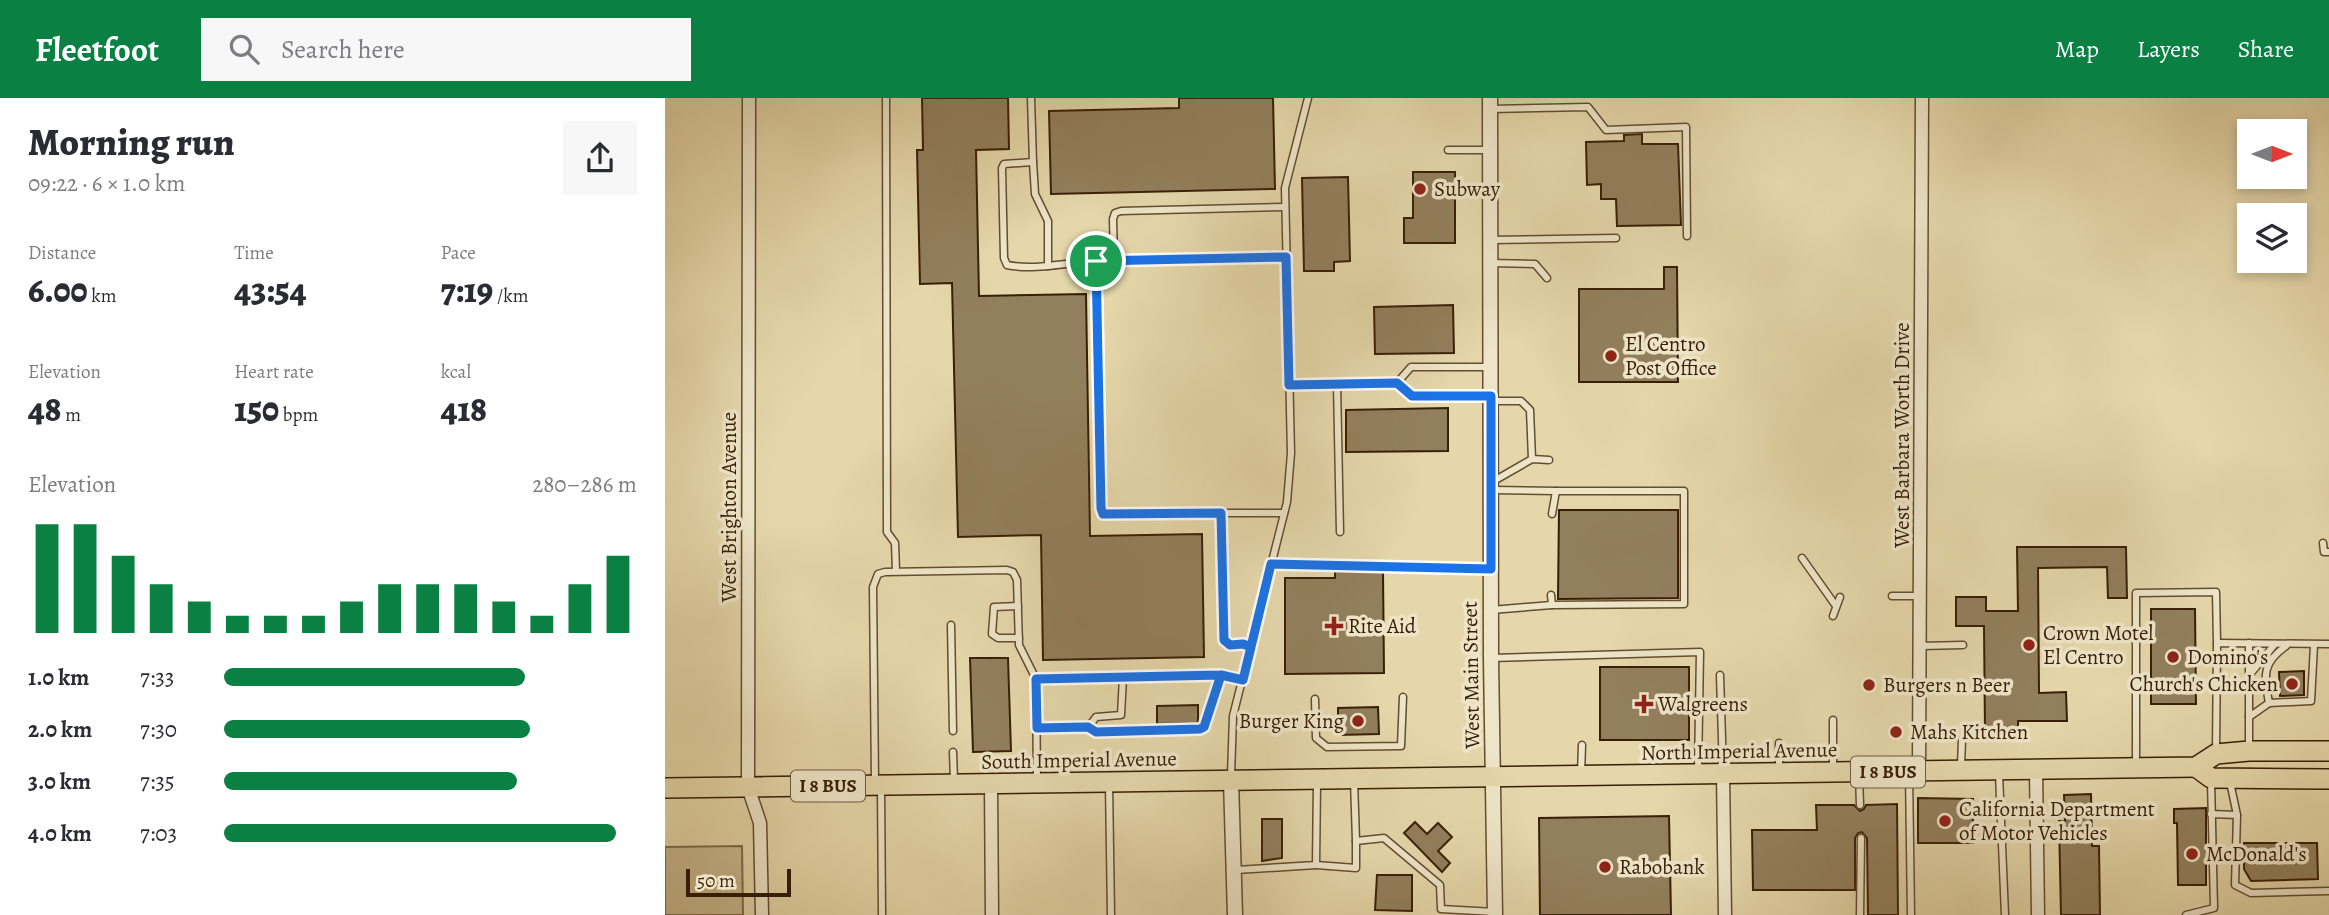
<!DOCTYPE html>
<meta charset="utf-8">
<style>
:root{--surface:#fff;--page:#f7f7f7;--text:#2b2b33;--muted:#7c7c81;--accent:#0b8043}
body{margin:0;font-family:Alegreya,serif;background:var(--page);color:var(--text);height:100vh;display:flex;flex-direction:column;font-size:26px;white-space:nowrap}
*{box-sizing:border-box;margin:0}
p{font-size:23px;color:var(--muted)}
.icon{flex:none;width:38px;height:38px;fill:none;stroke:currentColor;stroke-width:2;stroke-linecap:round;stroke-linejoin:round}
.map{position:relative;flex:1;overflow:hidden}
.side{display:flex;flex-direction:column;background:var(--surface);width:665px}
.side>*{flex:none}
.needle{width:46px;rotate:90deg}
.controls{position:absolute;left:1572px;top:21px;display:grid;gap:14px}
.controls a{display:grid;place-items:center;width:70px;height:70px;border-radius:0px;background:var(--surface);box-shadow:0 4px 10px #0003;font-size:35px}
.scale{position:absolute;left:21px;bottom:18px;width:105px;box-sizing:border-box;padding-left:7px;border:4px solid #391f07;border-top:0;font-size:19px;line-height:24px;white-space:nowrap;color:#391f07;-webkit-text-stroke:5px #eee5c8;paint-order:stroke}
.pin{position:absolute;display:grid;place-items:center;width:60px;height:60px;color:#fff;margin:-30px;border:4px solid #fff;border-radius:50%;box-shadow:0 2px 7px #0007}
.round{display:grid;place-items:center;flex:none;width:74px;height:74px;border-radius:0px;background:var(--page)}
.overview{display:flex;align-items:center;justify-content:space-between;height:119px;padding:0 28px}
h1{font-size:38px;font-weight:800;line-height:52px}
.figures{display:grid;grid-template-columns:repeat(3,1fr);gap:10px;height:119px;padding:7px 28px}
.figures div{display:grid;align-content:center}
.figures b{font-size:35px;font-weight:800}
.figures small{font-size:19px;font-weight:400}
.figures p{font-size:19px}
.chart{height:196px;padding:14px 28px}
.chart p{display:flex;justify-content:space-between}
.chart svg{width:100%;height:126px;margin-top:7px;stroke:var(--accent);stroke-width:6}
ul{padding:0 28px;list-style:none;font-size:23px}
li{display:grid;grid-template-columns:112px 84px 1fr;align-items:center;height:52px}
li i{height:18px;border-radius:9px;background:var(--accent)}
header{display:flex;align-items:center;gap:42px;box-sizing:border-box;height:98px;padding:0 35px;background:var(--accent);color:#fff}
header strong{font-size:33px}
nav{display:flex;gap:38px;margin-inline-start:auto;font-size:24px}
.search{width:490px;height:63px;background:var(--page);display:flex;align-items:center;gap:18px;box-sizing:border-box;padding:0 24px;border-radius:0px;color:var(--muted);font-size:26px}
main{display:flex;flex:1;min-height:0}
.map>svg:first-child{display:block}
.green{fill:#c8b88e;stroke:#806c4a;stroke-width:2}
.building{fill:#927f5c;stroke:#391f07;stroke-width:2}
.lines{fill:none;stroke-linecap:round;stroke-linejoin:round}
.service-casing{stroke:#644d30;stroke-width:9}
.minor-casing{stroke:#644d30;stroke-width:15}
.tertiary-casing{stroke:#644d30;stroke-width:17}
.trunk-casing{stroke:#391f07;stroke-width:22}
.service{stroke:#eee5c8;stroke-width:6}
.minor{stroke:#eee5c8;stroke-width:12}
.tertiary{stroke:#eee5c8;stroke-width:14}
.trunk{stroke:#e5d7aa;stroke-width:19}
.route-casing{stroke:#fff;stroke-width:14}
.route{stroke:#1a73e8;stroke-width:9}
.poi-dot{fill:#8f2418;stroke:#eee5c8;stroke-width:2.5}
.labels{text-anchor:middle;dominant-baseline:central;stroke-width:7;stroke-linejoin:round;paint-order:stroke}
.shield{fill:#eee5c8;stroke:#6f5a41;stroke-width:2}
.shield-label{font-size:19px;font-weight:bold;fill:#391f07}
.poi-label{font-size:21px;fill:#391f07;stroke:#eee5c8;text-anchor:start}
.street-label{font-size:21px;fill:#391f07;stroke:#eee5c8}
</style>
<header>
<strong>Fleetfoot</strong>
<div class="search"><svg class="icon" aria-label="search" viewBox="0 0 24 24"><circle cx="10" cy="10" r="6"/><path d="M15 15l6 6"/></svg>Search here</div>
<nav><a>Map</a><a>Layers</a><a>Share</a></nav>
</header>
<main>
<section class="side">
<div class="overview"><div><h1>Morning run</h1><p>09:22 · 6 × 1.0 km</p></div><a class="round"><svg class="icon" aria-label="share" viewBox="0 0 24 24"><path d="M12 15V3M7 8l5-5 5 5M5 13v7h14v-7"/></svg></a></div>
<div class="figures">
<div><p>Distance</p><b>6.00<small> km</small></b></div>
<div><p>Time</p><b>43:54</b></div>
<div><p>Pace</p><b>7:19<small> /km</small></b></div>
</div>
<div class="figures">
<div><p>Elevation</p><b>48<small> m</small></b></div>
<div><p>Heart rate</p><b>150<small> bpm</small></b></div>
<div><p>kcal</p><b>418</b></div>
</div>
<div class="chart"><p><span>Elevation</span>280–286 m</p>
<svg viewBox="0 0 160 44" preserveAspectRatio="none"><path d="M5 44V6M15 44V6M25 44V17M35 44V27M45 44V33M55 44V38M65 44V38M75 44V38M85 44V33M95 44V27M105 44V27M115 44V27M125 44V33M135 44V38M145 44V27M155 44V17"/></svg>
</div>
<ul>
<li><b>1.0 km</b>7:33<i style="width:73%"></i></li>
<li><b>2.0 km</b>7:30<i style="width:74%"></i></li>
<li><b>3.0 km</b>7:35<i style="width:71%"></i></li>
<li><b>4.0 km</b>7:03<i style="width:95%"></i></li>
</ul>
</section>
<div class="map">
<svg width="1664" height="817" viewBox="0 0 1664 817">
<rect width="100%" height="100%" fill="#e5d7aa"/>
<filter id="stains"><feTurbulence type="fractalNoise" baseFrequency=".00286" numOctaves="4"/><feColorMatrix values="0 0 0 0 .2 0 0 0 0 .09 0 0 0 0 .02 0 0 0 .5 -.17"/></filter>
<radialGradient id="worn" r=".72"><stop offset=".6" stop-color="#630" stop-opacity="0"/><stop offset="1" stop-color="#630" stop-opacity=".3"/></radialGradient>
<polygon class="green" points="77,748 78,817 0,817 0,749"/>
<g class="building">
<polygon points="257,0 343,0 344,51 311,52 314,198 421,196 425,438 537,436 539,559 378,562 376,437 293,439 287,185 255,186 252,52 258,52"/>
<polygon points="514,0 608,0 610,91 386,96 384,13 514,10"/>
<polygon points="977,36 977,46 1013,46 1016,127 952,128 951,101 936,101 936,86 922,87 921,44 959,43 959,37"/>
<polygon points="748,74 790,74 790,145 739,145 739,120 748,120"/>
<polygon points="683,79 685,163 669,164 669,173 639,173 637,80"/>
<polygon points="999,169 1012,169 1013,284 914,284 914,191 999,191"/>
<polygon points="788,207 789,255 710,256 709,209"/>
<polygon points="783,310 783,353 681,354 681,312"/>
<polygon points="894,412 1013,412 1013,500 893,501"/>
<polygon points="1352,449 1461,449 1462,500 1443,500 1442,469 1373,470 1374,595 1401,594 1402,623 1353,623 1353,634 1320,634 1319,528 1291,528 1291,499 1321,499 1321,513 1353,513"/>
<polygon points="670,473 718,474 719,575 620,576 620,480 670,480"/>
<polygon points="1486,511 1530,511 1531,606 1486,606"/>
<polygon points="305,560 343,560 346,653 308,654"/>
<rect x="935" y="569" width="89" height="73"/>
<polygon points="1639,573 1639,597 1615,598 1614,574"/>
<polygon points="533,607 533,625 492,626 492,608"/>
<polygon points="713,609 714,636 673,637 673,610"/>
<polygon points="1426,696 1427,748 1434,748 1435,817 1396,817 1394,723 1400,723 1399,697"/>
<polygon points="1253,700 1308,701 1308,745 1253,745"/>
<polygon points="1232,706 1233,817 1203,817 1202,740 1197,734 1193,735 1190,740 1190,792 1088,792 1087,732 1152,732 1151,707 1189,707 1195,713 1199,711 1201,707"/>
<polygon points="1541,710 1541,787 1513,787 1512,725 1509,725 1509,711"/>
<polygon points="1004,718 1006,817 875,817 874,720"/>
<polygon points="597,721 617,721 617,760 597,763"/>
<polygon points="750,724 762,736 773,725 787,739 773,753 785,765 777,774 739,735"/>
<polygon points="1579,745 1652,745 1653,781 1586,783 1579,771"/>
<polygon points="712,777 747,777 747,813 710,812"/>
</g>
<g class="lines">
<g class="service-casing">
<g id="service">
<polyline points="221,0 222,434 230,445 231,473"/>
<path d="M 366,0 L 368,64 L 339,66 L 337,70 L 339,160 L 342,167 C 371,173 402,164 431,163 L 436,410 L 438,416 L 556,415 L 559,542 L 565,547 L 578,546 L 586,549"/>
<polyline points="825,11 923,9 941,32 1021,29 1022,138"/>
<polyline points="783,52 824,52"/>
<polyline points="368,64 370,96 383,123 383,168"/>
<polyline points="825,142 951,140"/>
<polyline points="449,161 448,121 450,115 456,113 620,109"/>
<polyline points="431,163 621,159"/>
<polyline points="825,165 870,166 882,180"/>
<polyline points="824,269 746,269 732,285 747,297 824,298"/>
<polyline points="672,286 675,434"/>
<polyline points="624,287 732,285"/>
<polyline points="826,303 856,303 865,312 867,361"/>
<polyline points="827,384 867,361 884,362"/>
<polyline points="827,392 891,393 887,416"/>
<polyline points="556,415 619,415"/>
<polyline points="1658,445 1659,454 1664,454"/>
<polyline points="1137,460 1171,508"/>
<polyline points="606,466 824,471"/>
<polyline points="1227,498 1256,498"/>
<polyline points="887,507 1019,506 1019,393 891,393"/>
<polyline points="353,508 329,509 327,536 333,540 354,540"/>
<polyline points="826,512 887,507 886,497"/>
<polyline points="1168,518 1175,499"/>
<polyline points="286,527 288,633"/>
<polyline points="1256,548 1298,547"/>
<path d="M 1621,548 C 1597,565 1599,577 1604,605 L 1646,603 L 1649,547"/>
<polyline points="827,560 1035,554 1033,674"/>
<polyline points="1586,575 1610,546"/>
<polyline points="1055,577 1058,673"/>
<polyline points="650,601 651,640 662,649 736,648 738,599"/>
<polyline points="1584,619 1604,605"/>
<polyline points="423,629 431,634 535,631 544,620 556,577"/>
<polyline points="372,630 420,630 425,627 431,619 456,617 458,579"/>
<polyline points="1114,645 1114,671"/>
<polyline points="1584,652 1584,545"/>
<polyline points="288,654 289,683"/>
<polyline points="1551,654 1552,545 1664,546"/>
<polyline points="1471,667 1471,495 1551,494 1552,545"/>
<polyline points="1296,668 1297,642"/>
<polyline points="1168,672 1168,622"/>
<polyline points="1244,675 1246,817"/>
<polyline points="916,676 917,647"/>
<polyline points="1334,676 1340,817"/>
<polyline points="1194,677 1195,707"/>
<polyline points="566,678 568,618 622,404 626,355 620,90 643,0"/>
<polyline points="689,682 691,743 719,740 775,787 776,811 830,814"/>
<polyline points="372,683 371,581 556,577 578,582"/>
<polyline points="210,684 208,489 213,476 220,474 342,472 348,474 352,482 354,547 371,581"/>
<polyline points="1565,684 1572,717"/>
<polyline points="444,686 446,817"/>
<polyline points="216,689 217,817"/>
<polyline points="1546,716 1572,717 1570,787 1586,795 1664,793"/>
<polyline points="651,767 691,770 691,743"/>
<polyline points="571,772 651,767 652,684"/>
<polyline points="1195,817 1196,740"/>
<polyline points="1521,817 1549,810 1546,683"/>
</g>
</g>
<g class="minor-casing">
<g id="minor">
<polyline points="84,0 83,689 95,725 97,817"/>
<polyline points="1371,672 1373,817"/>
<polyline points="1254,673 1257,0"/>
<polyline points="1058,676 1060,817"/>
<polyline points="326,686 327,817"/>
</g>
</g>
<g class="tertiary-casing">
<g id="tertiary">
<polyline points="825,0 826,560 830,817"/>
<polyline points="566,682 570,817"/>
</g>
</g>
<g class="trunk-casing">
<g id="trunk">
<polyline points="1531,669 1546,680 1664,681"/>
<polyline points="0,690 1531,669 1551,656 1584,653 1664,653"/>
</g>
</g>
<use href="#service" class="service"/>
<use href="#minor" class="minor"/>
<use href="#tertiary" class="tertiary"/>
<use href="#trunk" class="trunk"/>
</g>
<g class="lines">
<g class="route-casing">
<polyline id="route" points="431,163 436,410 438,416 556,415 559,542 565,547 578,546 586,549 578,582 556,577 371,581 372,630 423,629 431,634 535,631 539,629 556,577 578,582 606,466 826,471 826,298 747,298 732,285 624,287 621,159 431,163"/>
</g>
<use href="#route" class="route"/>
</g>
<g class="poi-dot">
<circle cx="755" cy="91" r="7"/>
<circle cx="946" cy="258" r="7"/>
<path d="M665.5 517.5h7v7h7v7h-7v7h-7v-7h-7v-7h7z"/>
<circle cx="1364" cy="547" r="7"/>
<circle cx="1508" cy="559" r="7"/>
<circle cx="1627" cy="586" r="7"/>
<circle cx="1204" cy="587" r="7"/>
<path d="M975.5 595.5h7v7h7v7h-7v7h-7v-7h-7v-7h7z"/>
<circle cx="693" cy="623" r="7"/>
<circle cx="1231" cy="634" r="7"/>
<circle cx="1280" cy="723" r="7"/>
<circle cx="1527" cy="756" r="7"/>
<circle cx="940" cy="769" r="7"/>
</g>
<g class="labels">
<g class="shield">
<rect x="1186" y="658.5" width="74" height="31" rx="5"/>
<rect x="126" y="672.5" width="74" height="31" rx="5"/>
</g>
<g class="shield-label">
<text x="1223" y="674">I 8 BUS</text>
<text x="163" y="688">I 8 BUS</text>
</g>
<g class="poi-label">
<text x="769" y="91">Subway</text>
<text x="960" y="246">El Centro<tspan x="960" dy="24">Post Office</tspan></text>
<text x="683" y="528">Rite Aid</text>
<text x="1378" y="535">Crown Motel<tspan x="1378" dy="24">El Centro</tspan></text>
<text x="1522" y="559">Domino's</text>
<text x="1613" y="586" text-anchor="end">Church's Chicken</text>
<text x="1218" y="587">Burgers n Beer</text>
<text x="993" y="606">Walgreens</text>
<text x="679" y="623" text-anchor="end">Burger King</text>
<text x="1245" y="634">Mahs Kitchen</text>
<text x="1294" y="711">California Department<tspan x="1294" dy="24">of Motor Vehicles</tspan></text>
<text x="1541" y="756">McDonald's</text>
<text x="954" y="769">Rabobank</text>
</g>
<g class="street-label">
<text transform="translate(1237 337) rotate(-90)">West Barbara Worth Drive</text>
<text transform="translate(64 409) rotate(-90)">West Brighton Avenue</text>
<text transform="translate(806 577) rotate(-91)">West Main Street</text>
<text transform="translate(1074 653) rotate(-1)">North Imperial Avenue</text>
<text transform="translate(414 662) rotate(-1)">South Imperial Avenue</text>
</g>
</g>
<rect width="100%" height="100%" filter="url(#stains)"/>
<rect width="100%" height="100%" fill="url(#worn)"/>
</svg>
<div class="controls">
<a><svg class="needle" viewBox="-14 -14 28 28"><path d="M0-13l5 13h-10z" fill="#e53935"/><path d="M0 13l5-13h-10z" fill="#7c7c81"/></svg></a>
<a><svg class="icon" aria-label="layers" viewBox="0 0 24 24"><path d="M12 4l9 5-9 5-9-5zM3 14l9 5 9-5"/></svg></a>
</div>
<div class="scale">50 m</div>
<div class="pin" style="left:431px;top:163px;background:#1e9e55"><svg class="icon" aria-label="arrive" viewBox="0 0 24 24"><path d="M6 21V4h12l-3 4 3 4H6"/></svg></div>
</div>
</main>
